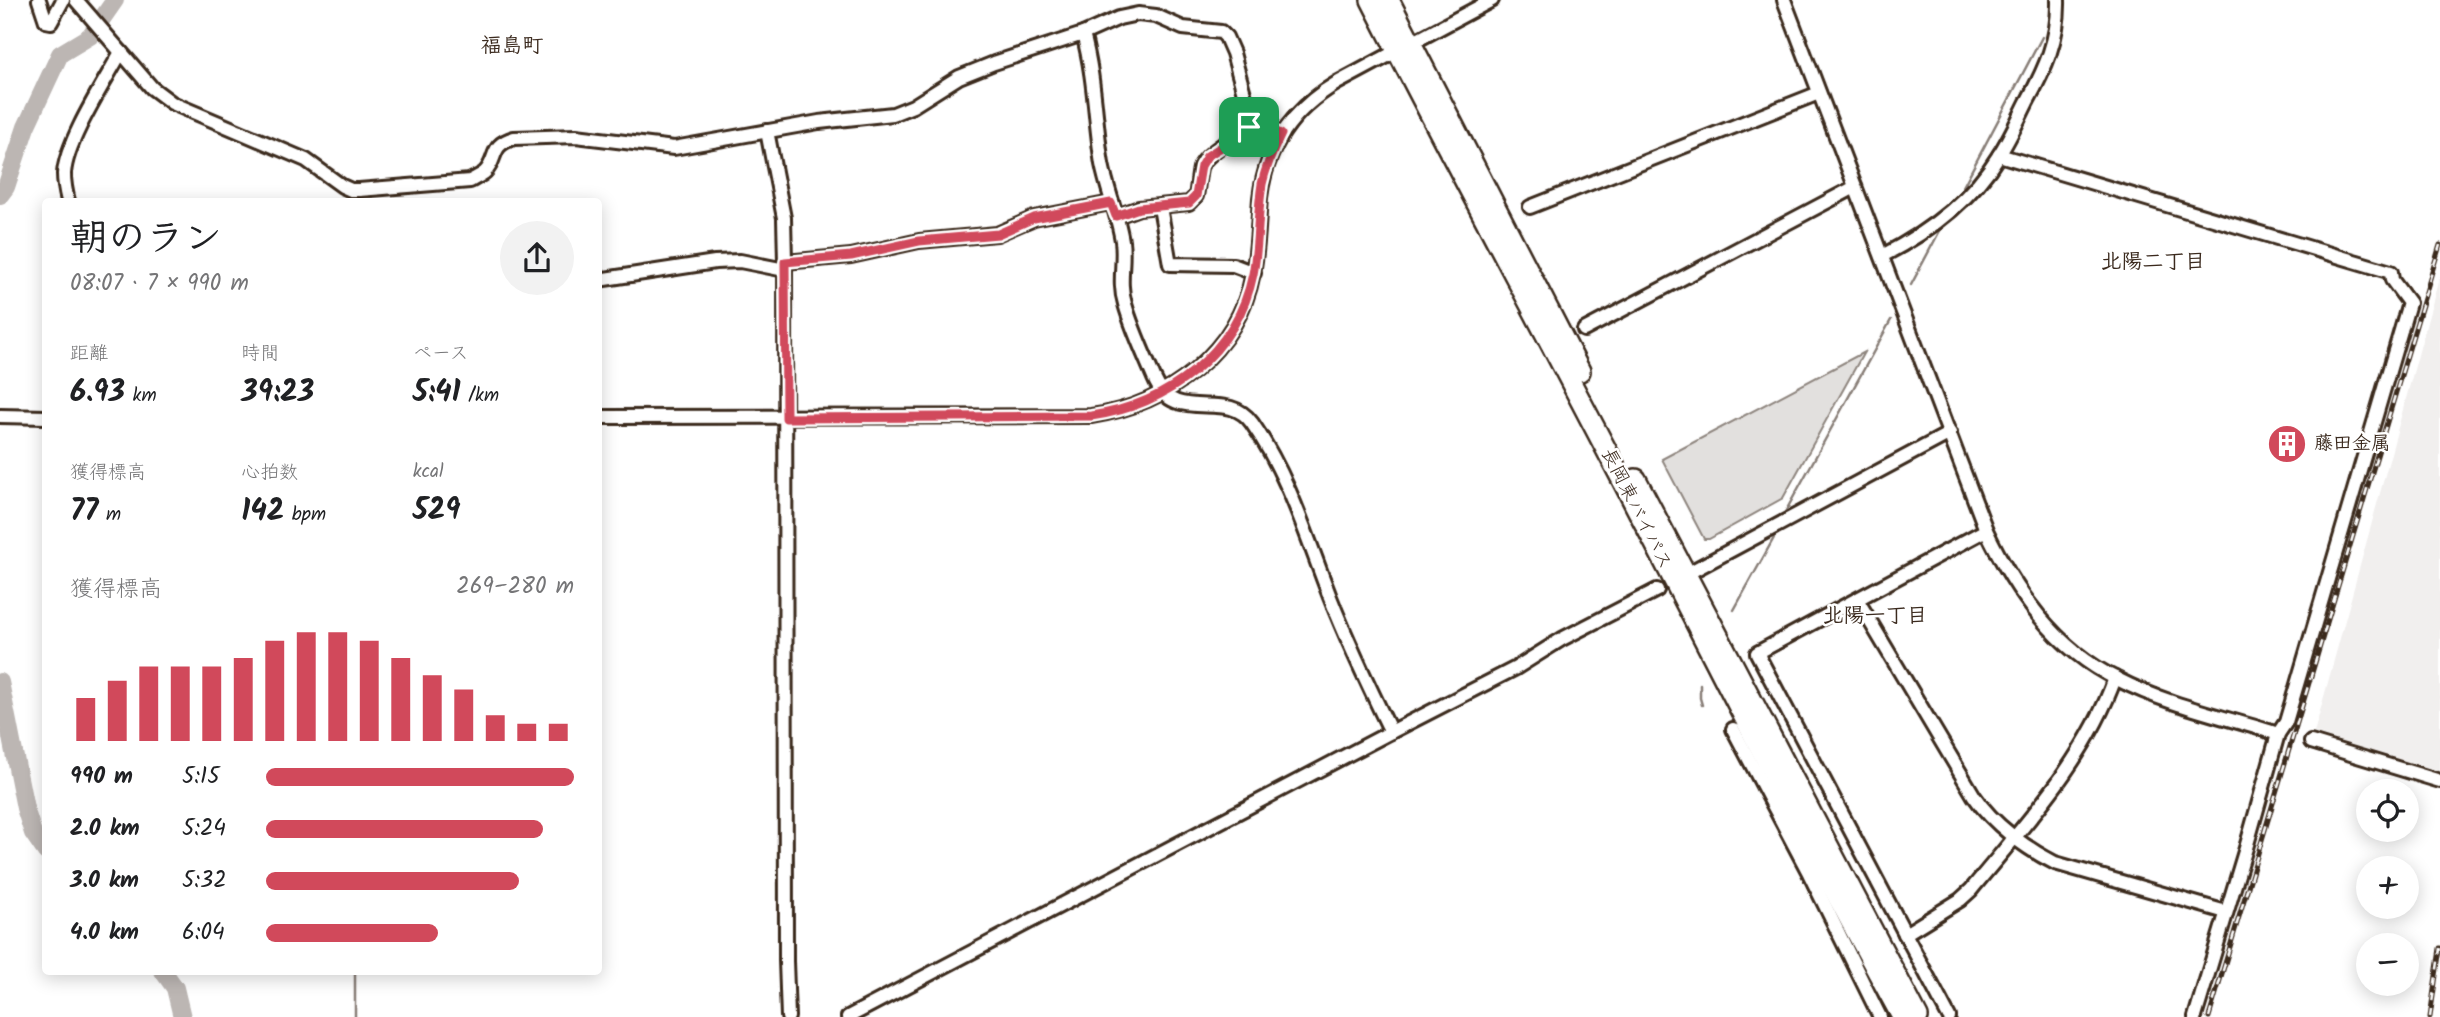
<!DOCTYPE html>
<html lang="ja">
<meta charset="utf-8">
<style>
:root{--surface:#fff;--page:#f2f2f2;--text:#202124;--muted:#757577;--accent:#d1495b}
body{margin:0;font-family:Kalam,"Klee One",sans-serif;background:var(--page);color:var(--text);height:100vh;display:flex;flex-direction:column;font-size:26px;white-space:nowrap}
*{box-sizing:border-box;margin:0}
p{font-size:23px;color:var(--muted)}
.icon{flex:none;width:38px;height:38px;fill:none;stroke:currentColor;stroke-width:2;stroke-linecap:round;stroke-linejoin:round}
.map{position:relative;flex:1;overflow:hidden}
.panel{position:absolute;left:42px;top:198px;width:560px;height:777px;display:flex;flex-direction:column;background:var(--surface);border-radius:7px;box-shadow:0 4px 18px #0003}
.panel>*{flex:none}
.buttons{position:absolute;left:2356px;top:779px;display:grid;gap:14px}
.buttons a{display:grid;place-items:center;width:63px;height:63px;border-radius:50%;background:var(--surface);box-shadow:0 4px 18px #0003;font-size:35px}
.pin{position:absolute;display:grid;place-items:center;width:60px;height:60px;color:#fff;margin:-30px;border-radius:14px;box-shadow:0 4px 10px #0006}
.round{display:grid;place-items:center;flex:none;width:74px;height:74px;border-radius:37px;background:var(--page)}
.headline{display:flex;align-items:center;justify-content:space-between;height:119px;padding:0 28px}
h1{font-size:38px;font-weight:700;line-height:52px}
.figures{display:grid;grid-template-columns:repeat(3,1fr);gap:10px;height:119px;padding:7px 28px}
.figures div{display:grid;align-content:center}
.figures b{font-size:30px;font-weight:700}
.figures small{font-size:19px;font-weight:400}
.figures p{font-size:19px}
.chart{height:196px;padding:14px 28px}
.chart p{display:flex;justify-content:space-between}
.chart svg{width:100%;height:126px;margin-top:7px;stroke:var(--accent);stroke-width:6}
ul{padding:0 28px;list-style:none;font-size:23px}
li{display:grid;grid-template-columns:112px 84px 1fr;align-items:center;height:52px}
li i{height:18px;border-radius:9px;background:var(--accent)}
.map>svg:first-child{display:block}
.built{fill:#f1efee}
.green{fill:#e2e0de;stroke:#8e857e;stroke-width:2}
.lines{fill:none;stroke-linecap:round;stroke-linejoin:round}
.stream{stroke:#887e77;stroke-width:2.5}
.river{stroke:#bcb6b3;stroke-width:18}
.minor-casing{stroke:#3b2a1e;stroke-width:18}
.highway-casing{stroke:#3b2a1e;stroke-width:24}
.minor{stroke:#fff;stroke-width:12}
.highway{stroke:#fff;stroke-width:19}
.rail-casing{stroke:#3b2a1e;stroke-width:5}
.rail{stroke:#fff;stroke-width:2.5;stroke-dasharray:8;stroke-linecap:butt}
.route-casing{stroke:#fff;stroke-width:14}
.route{stroke:#d1495b;stroke-width:9}
.labels{text-anchor:middle;dominant-baseline:central;stroke-width:5;stroke-linejoin:round;paint-order:stroke}
.poi-label{font-size:19px;font-weight:bold;fill:#3b2a1e;stroke:#fff;text-anchor:start}
.street-label{font-size:19px;fill:#3b2a1e;stroke:#fff}
.neighbourhood-label{font-size:21px;font-weight:bold;fill:#3b2a1e;stroke:#fff}
</style>
<div class="map">
<svg width="2440" height="1017" viewBox="0 0 2440 1017">
<rect width="100%" height="100%" fill="#fff"/>
<filter id="ink" filterUnits="userSpaceOnUse"><feTurbulence type="fractalNoise" baseFrequency=".0143" numOctaves="2"/><feDisplacementMap in="SourceGraphic" scale="14" xChannelSelector="R" yChannelSelector="G"/><feConvolveMatrix kernelMatrix="1 2 1 2 8 2 1 2 1" color-interpolation-filters="sRGB"/></filter>
<g filter="url(#ink)">
<polygon class="built" points="2440,275 2440,773 2314,733"/>
<polygon class="green" points="1864,352 1783,498 1709,539 1704,539 1662,459"/>
<g class="lines">
<g class="stream">
<polyline points="111,0 112,3"/>
<polyline points="1957,198 2042,37"/>
<polyline points="1911,285 1944,223"/>
<polyline points="1783,516 1891,320"/>
<polyline points="1734,610 1775,536"/>
<polyline points="1700,684 1700,698 1702,705"/>
<polyline points="355,971 355,1017"/>
</g>
<g class="river">
<polyline points="0,195 6,187 26,127 60,54 90,36 115,0"/>
<polyline points="0,682 25,808 33,833 46,852"/>
<polyline points="163,971 175,988 182,1017"/>
</g>
<g class="minor-casing">
<g id="minor">
<polyline points="39,0 46,21 51,22 63,0"/>
<path d="M 76,0 L 152,88 L 172,103 L 306,160 L 342,186 L 351,190 L 359,190 L 470,181 C 475,178 482,175 485,172 C 498,159 489,145 514,138 L 576,136 L 674,148 L 819,122 L 893,114 L 913,106 L 959,77 L 994,63 L 1083,34 L 1119,18 L 1138,14 L 1156,16 L 1183,28 L 1221,32 L 1226,37 L 1233,53 L 1249,112 L 1255,122 L 1281,134"/>
<path d="M 1784,0 L 1986,530 C 2015,591 2055,649 2117,679 C 2167,705 2225,717 2278,734"/>
<path d="M 1083,34 C 1095,77 1095,121 1102,164 C 1107,190 1118,215 1122,241 C 1125,261 1118,282 1125,304 C 1132,329 1144,354 1154,378 C 1175,428 1226,386 1252,423 C 1289,476 1307,538 1330,597 C 1348,643 1369,687 1391,732"/>
<polyline points="767,131 784,218 785,262 786,961 788,1017"/>
<polyline points="1999,155 2391,272 2392,280 2409,303 2286,722 2278,734 2246,848 2195,1017"/>
<path d="M 68,201 C 66,193 64,183 64,174 C 66,141 104,83 121,52"/>
<polyline points="1160,207 1170,264 1233,265 1254,273"/>
<polyline points="1530,207 1819,93"/>
<path d="M 1117,216 L 1139,208 L 1189,203 L 1196,196 C 1198,187 1198,177 1200,168 C 1205,152 1242,134 1255,122"/>
<path d="M 1882,256 C 1929,232 1971,201 1999,155 C 2010,138 2018,120 2027,102 C 2045,69 2059,39 2058,0"/>
<polyline points="785,262 851,256 919,241 997,234 1034,218 1111,203"/>
<polyline points="598,280 715,262 740,261 785,270"/>
<polyline points="1584,330 1855,187"/>
<polyline points="0,416 46,417"/>
<path d="M 598,417 L 1091,416 C 1168,405 1238,352 1253,273 C 1258,248 1258,223 1260,198 C 1266,147 1293,109 1337,83 L 1492,0"/>
<polyline points="1694,570 1950,433"/>
<path d="M 1858,601 L 1974,796 C 1993,824 2025,848 2055,863 L 2226,912"/>
<polyline points="1733,729 1809,873 1880,1017"/>
<polyline points="2311,742 2440,781"/>
<path d="M 1905,934 L 1960,900 L 1971,890 C 2024,825 2086,760 2115,678"/>
<polyline points="848,1017 1391,732 1516,668 1562,639 1657,590"/>
<polyline points="1949,1017 1757,653 1986,530"/>
</g>
</g>
<g class="highway-casing">
<g id="highway">
<path d="M 1371,0 C 1453,161 1539,320 1622,480 C 1715,659 1805,840 1902,1017"/>
<polyline points="1389,0 1580,371"/>
<polyline points="1636,479 1918,1017"/>
</g>
</g>
<use href="#minor" class="minor"/>
<use href="#highway" class="highway"/>
<g class="rail-casing">
<g id="rail">
<polyline points="2209,1017 2440,245"/>
<polyline points="2430,1017 2440,948"/>
</g>
</g>
<use href="#rail" class="rail"/>
</g>
</g>
<g class="lines" filter="url(#ink)">
<g class="route-casing">
<path id="route" d="M 1255,122 L 1281,134 C 1273,150 1266,166 1262,184 C 1257,214 1259,244 1253,274 C 1237,353 1168,405 1091,416 L 786,418 L 785,262 L 851,256 L 919,241 L 998,234 L 1034,218 L 1111,203 L 1116,216 L 1139,208 L 1189,203 L 1196,196 L 1201,166 L 1207,156 L 1239,136 Z"/>
</g>
<use href="#route" class="route"/>
</g>
<defs>
<g id="building-disc" transform="scale(2.0125)"><circle r="9.5" fill="#d1495b" stroke="#fff"/><path d="M-4-6H4V6H1V3H-1V6H-4ZM-2.5-4.3h1.7v1.8h-1.7ZM.8-4.3h1.7v1.8H.8ZM-2.5-1h1.7V.8h-1.7ZM.8-1h1.7V.8H.8Z" fill="#fff"/></g>
</defs>
<g fill-rule="evenodd">
<use href="#building-disc" x="2287" y="444"/>
</g>
<g class="labels">
<g class="poi-label">
<text x="2314" y="444">藤田金属</text>
</g>
<g class="street-label">
<text transform="translate(1636 509) rotate(63)">長岡東バイパス</text>
</g>
<g class="neighbourhood-label">
<text x="512" y="46">福島町</text>
<text x="2153" y="262">北陽二丁目</text>
<text x="1875" y="616">北陽一丁目</text>
</g>
</g>
</svg>
<div class="buttons">
<a><svg class="icon" aria-label="locate" viewBox="0 0 24 24"><circle cx="12" cy="12" r="6"/><path d="M12 2v4M12 18v4M2 12h4M18 12h4"/></svg></a>
<a>+</a>
<a>−</a>
</div>
<div class="pin" style="left:1249px;top:127px;background:#1e9e55"><svg class="icon" aria-label="arrive" viewBox="0 0 24 24"><path d="M6 21V4h12l-3 4 3 4H6"/></svg></div>
<section class="panel">
<div class="headline"><div><h1>朝のラン</h1><p>08:07 · 7 × 990 m</p></div><a class="round"><svg class="icon" aria-label="share" viewBox="0 0 24 24"><path d="M12 15V3M7 8l5-5 5 5M5 13v7h14v-7"/></svg></a></div>
<div class="figures">
<div><p>距離</p><b>6.93<small> km</small></b></div>
<div><p>時間</p><b>39:23</b></div>
<div><p>ペース</p><b>5:41<small> /km</small></b></div>
</div>
<div class="figures">
<div><p>獲得標高</p><b>77<small> m</small></b></div>
<div><p>心拍数</p><b>142<small> bpm</small></b></div>
<div><p>kcal</p><b>529</b></div>
</div>
<div class="chart"><p><span>獲得標高</span>269–280 m</p>
<svg viewBox="0 0 160 44" preserveAspectRatio="none"><path d="M5 44V29M15 44V23M25 44V18M35 44V18M45 44V18M55 44V15M65 44V9M75 44V6M85 44V6M95 44V9M105 44V15M115 44V21M125 44V26M135 44V35M145 44V38M155 44V38"/></svg>
</div>
<ul>
<li><b>990 m</b>5:15<i style="width:100%"></i></li>
<li><b>2.0 km</b>5:24<i style="width:90%"></i></li>
<li><b>3.0 km</b>5:32<i style="width:82%"></i></li>
<li><b>4.0 km</b>6:04<i style="width:56%"></i></li>
</ul>
</section>
</div>
